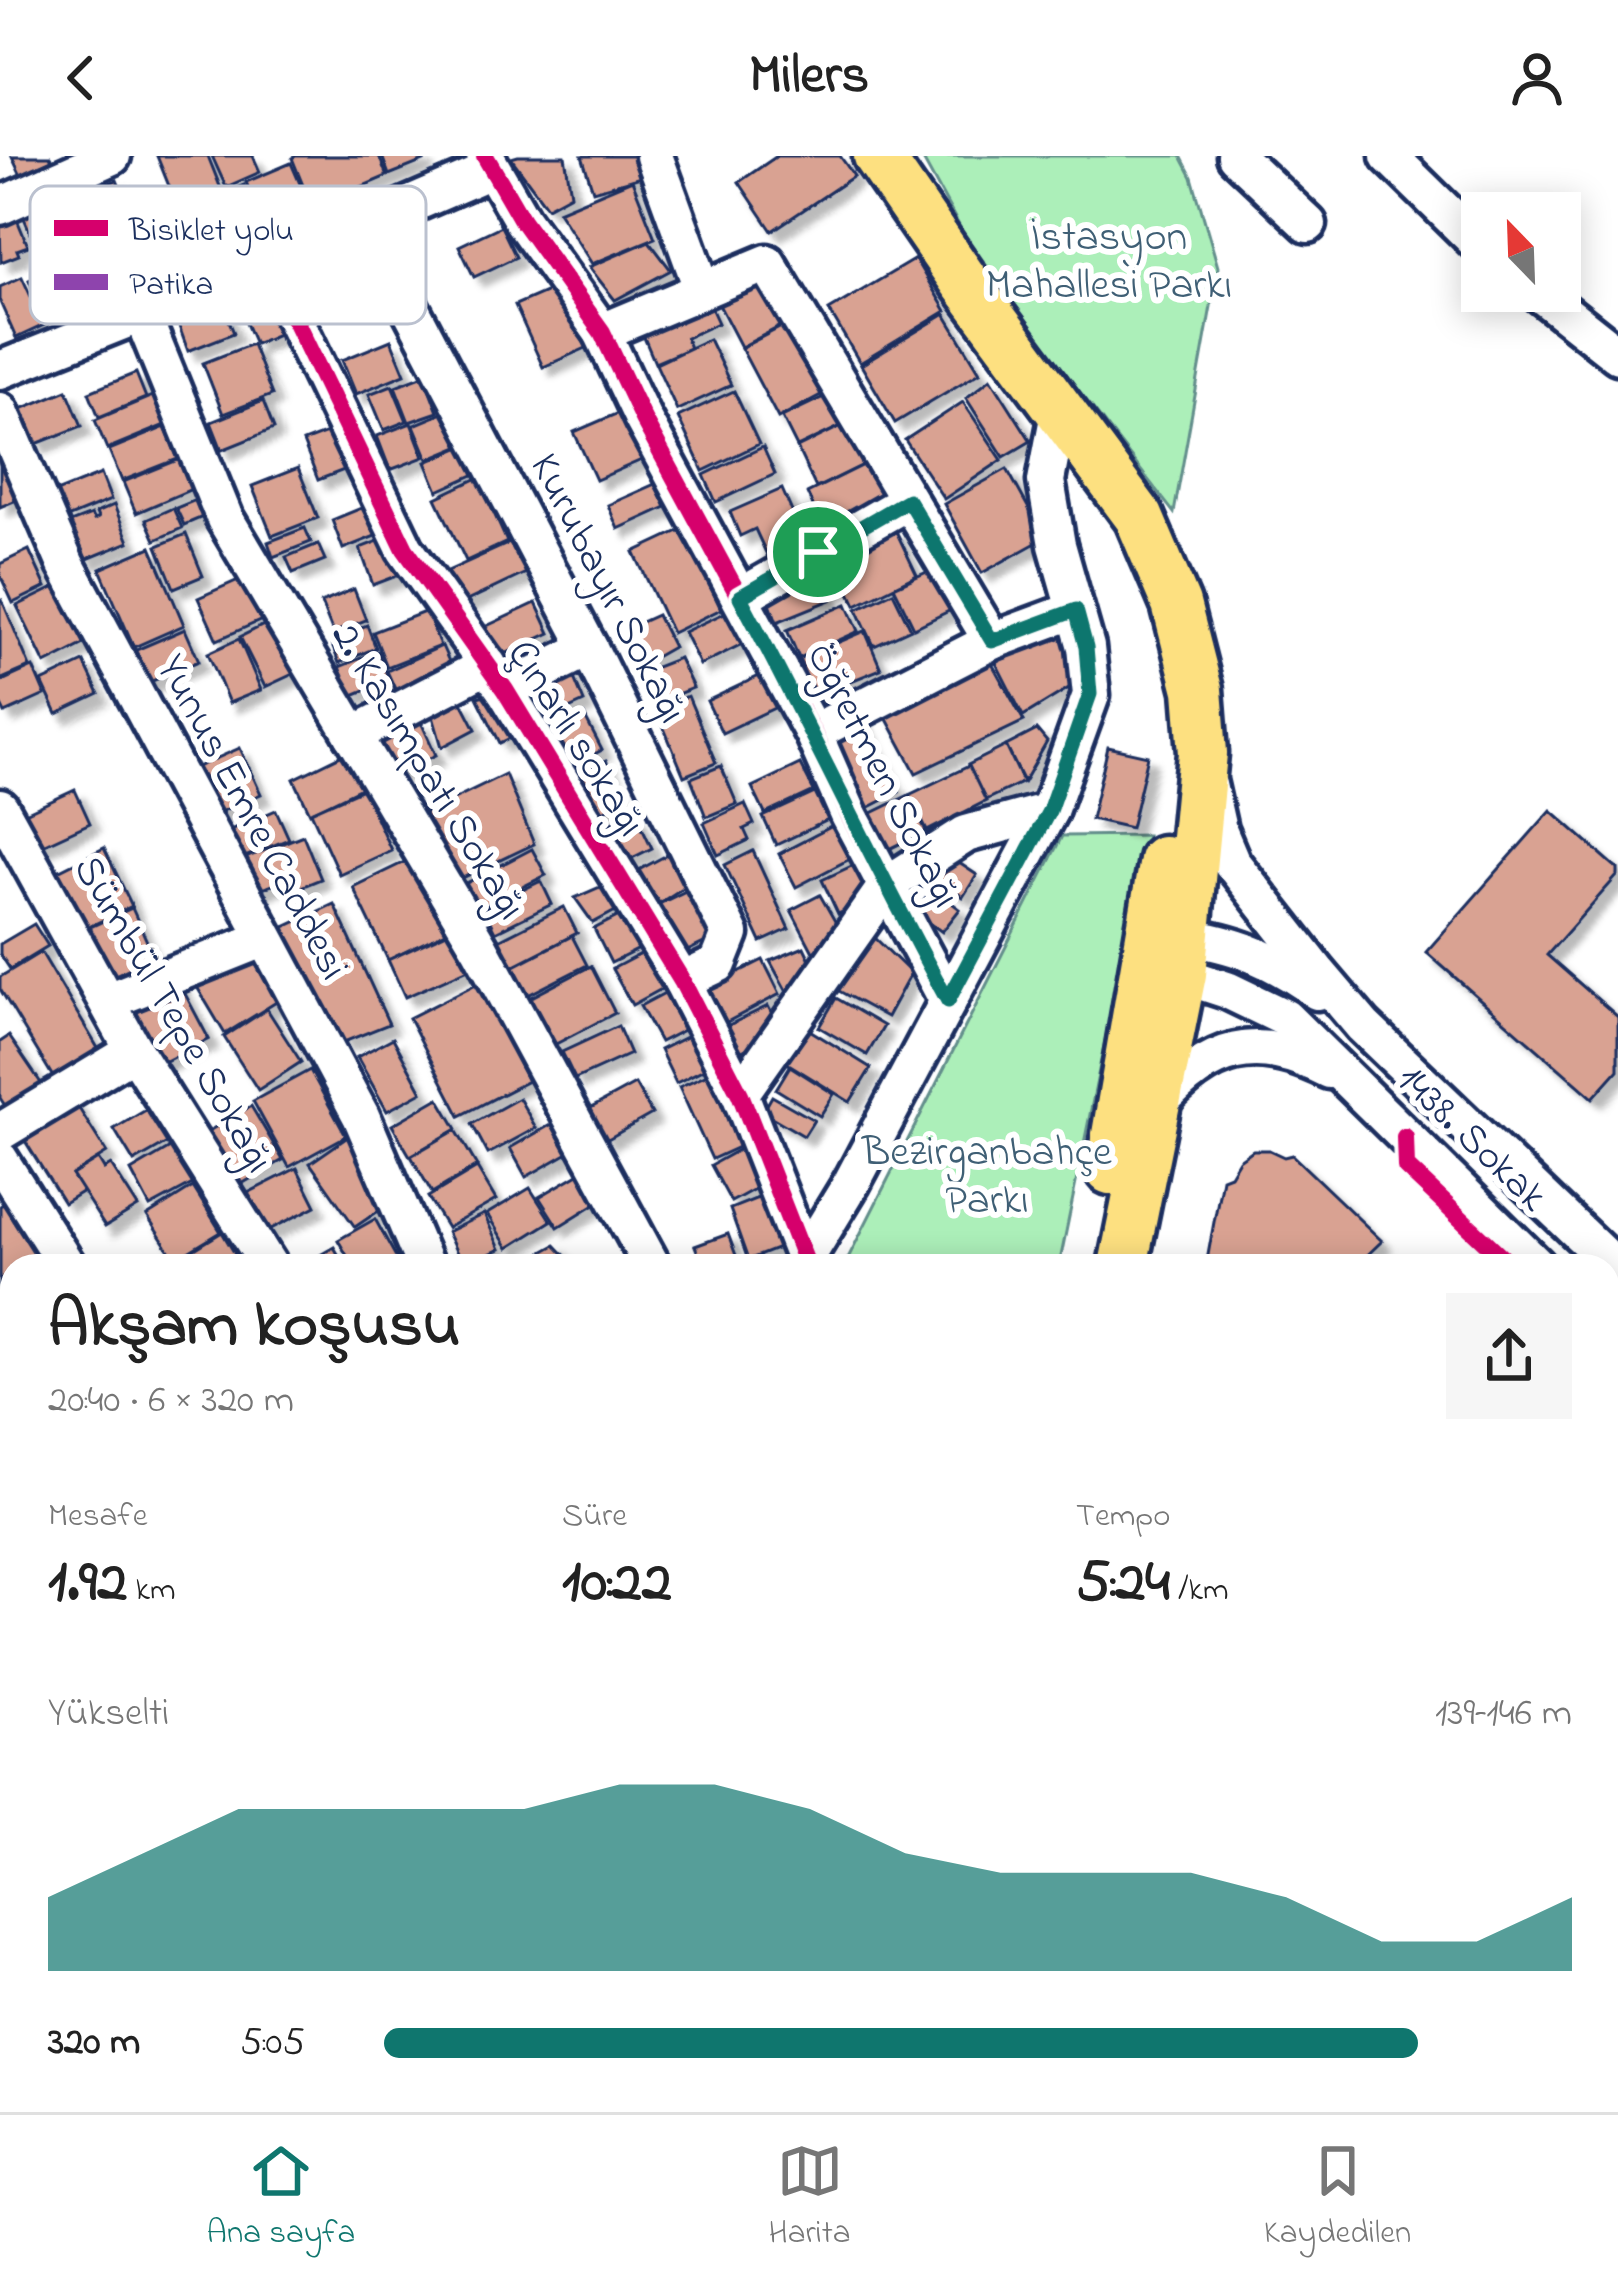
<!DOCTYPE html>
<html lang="tr">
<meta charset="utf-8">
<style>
:root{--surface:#fff;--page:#f6f6f6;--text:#222;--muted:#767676;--line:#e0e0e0;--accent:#0f766e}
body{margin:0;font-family:"Indie Flower",sans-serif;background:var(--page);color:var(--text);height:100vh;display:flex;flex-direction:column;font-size:45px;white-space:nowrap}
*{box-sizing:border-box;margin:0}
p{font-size:39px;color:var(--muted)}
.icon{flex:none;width:66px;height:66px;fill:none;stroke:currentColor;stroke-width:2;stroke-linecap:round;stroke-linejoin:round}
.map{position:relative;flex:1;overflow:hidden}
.side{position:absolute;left:0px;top:1098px;width:1620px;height:858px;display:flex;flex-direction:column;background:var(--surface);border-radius:36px 36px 0 0;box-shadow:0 6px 30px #0003}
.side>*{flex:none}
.needle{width:78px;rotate:337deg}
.fabs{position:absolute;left:1461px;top:36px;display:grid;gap:24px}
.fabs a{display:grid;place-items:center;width:120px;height:120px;border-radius:0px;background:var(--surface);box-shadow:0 6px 30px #0003;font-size:60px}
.pin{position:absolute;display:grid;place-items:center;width:102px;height:102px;color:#fff;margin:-51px;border:6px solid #fff;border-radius:50%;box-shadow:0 3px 12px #0007}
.round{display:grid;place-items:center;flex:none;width:126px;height:126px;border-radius:0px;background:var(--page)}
.overview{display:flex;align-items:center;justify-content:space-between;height:204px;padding:0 48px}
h1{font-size:66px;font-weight:700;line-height:90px}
.figures{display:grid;grid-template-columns:repeat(3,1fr);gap:18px;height:204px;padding:12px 48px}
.figures div{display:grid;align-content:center}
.figures b{font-size:60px;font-weight:700}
.figures small{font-size:33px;font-weight:400}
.figures p{font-size:33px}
.chart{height:336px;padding:24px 48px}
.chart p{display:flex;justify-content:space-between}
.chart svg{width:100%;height:216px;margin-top:12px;fill:var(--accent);opacity:.7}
ul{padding:0 48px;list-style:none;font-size:39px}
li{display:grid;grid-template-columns:192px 144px 1fr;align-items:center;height:90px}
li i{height:30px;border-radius:15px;background:var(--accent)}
header{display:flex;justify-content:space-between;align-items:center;height:156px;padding:0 48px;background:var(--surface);font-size:54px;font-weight:700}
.tab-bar{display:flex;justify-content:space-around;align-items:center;height:168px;border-top:3px solid var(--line);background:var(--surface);font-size:33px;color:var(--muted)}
.tab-bar a{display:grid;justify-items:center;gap:6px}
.tab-bar .selected{color:var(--accent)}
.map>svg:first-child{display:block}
.green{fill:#acefb9;stroke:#648f8c;stroke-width:3}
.building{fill:#d9a292;stroke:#1b2f5e;stroke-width:3;filter:url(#shadow)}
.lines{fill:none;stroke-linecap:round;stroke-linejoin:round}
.minor-casing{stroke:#1b2f5e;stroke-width:45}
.major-casing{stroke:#1b2f5e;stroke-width:57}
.minor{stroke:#fff;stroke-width:36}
.major{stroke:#fde080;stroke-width:48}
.quiet{stroke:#8e44ad;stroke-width:15;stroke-dasharray:30 15;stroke-linecap:butt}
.cycleway-casing{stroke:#fff;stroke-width:26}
.cycleway{stroke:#d6006c;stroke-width:18}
.route-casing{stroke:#fff;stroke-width:24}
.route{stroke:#0f766e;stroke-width:15}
.labels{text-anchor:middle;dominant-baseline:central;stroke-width:12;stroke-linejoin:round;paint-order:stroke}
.park-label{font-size:42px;fill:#3f5f75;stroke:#fff}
.street-label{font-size:42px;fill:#1b2f5e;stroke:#fff}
.key{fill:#fff;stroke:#bbc1cf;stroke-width:3}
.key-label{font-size:33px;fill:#1b2f5e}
</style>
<header><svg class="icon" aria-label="back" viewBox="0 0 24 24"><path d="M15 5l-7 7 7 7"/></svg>Milers<svg class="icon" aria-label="person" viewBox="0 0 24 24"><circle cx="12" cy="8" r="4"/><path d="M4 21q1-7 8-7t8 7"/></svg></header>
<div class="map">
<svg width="1618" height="1956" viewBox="0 0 1618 1956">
<defs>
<filter id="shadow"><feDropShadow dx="9" dy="9" stdDeviation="3" flood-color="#0004"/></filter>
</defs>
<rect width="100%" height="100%" fill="#fff"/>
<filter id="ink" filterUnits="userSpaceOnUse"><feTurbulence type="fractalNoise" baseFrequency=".00833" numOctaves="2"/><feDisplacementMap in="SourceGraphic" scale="24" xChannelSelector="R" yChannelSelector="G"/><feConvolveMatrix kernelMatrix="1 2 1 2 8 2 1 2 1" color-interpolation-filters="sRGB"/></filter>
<g filter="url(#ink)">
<g class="green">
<polygon points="921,0 1181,0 1192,21 1218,111 1174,357 979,106"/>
<polygon points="1147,679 1059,1110 844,1110 1062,680"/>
<polygon points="1464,1944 1588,1944 1593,1956 1462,1956"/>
</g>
<g class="building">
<polygon points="12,0 50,0 52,4 21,19"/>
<polygon points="157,0 208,0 221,33 177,50"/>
<polygon points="212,0 253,0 260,16 226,31"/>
<polygon points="296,0 379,0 387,20 312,52 292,2"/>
<polygon points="382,0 422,0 424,5 389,19"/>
<polygon points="518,0 565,0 571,38 547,51 511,2"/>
<polygon points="582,0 634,0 641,21 593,35"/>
<polygon points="777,0 840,0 854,20 772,75 739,26"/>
<polygon points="291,7 310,51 265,71 246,26"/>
<polygon points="117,24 134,66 85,86 68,43"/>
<polygon points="632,24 655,82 592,108 558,55"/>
<polygon points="244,29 261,67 238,77 222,38"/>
<polygon points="59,39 79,86 62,93 65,100 44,108 21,55"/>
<polygon points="14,56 28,90 17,94 19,99 1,106 0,61"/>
<polygon points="501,70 516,101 474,121 459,90"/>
<polygon points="649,85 671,114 615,144 589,111"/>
<polygon points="915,103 946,155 860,207 829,154"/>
<polygon points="52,113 69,150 46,161 29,124"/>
<polygon points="22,121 44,169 16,182 0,146 0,131"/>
<polygon points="756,124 781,170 741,191 717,145"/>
<polygon points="561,129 602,185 543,211 515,149"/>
<polygon points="276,135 292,172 255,188 239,151"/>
<polygon points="707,143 718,167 686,182 690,192 655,207 640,172"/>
<polygon points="221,145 234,177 188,195 176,162"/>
<polygon points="945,158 980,216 895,267 861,209"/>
<polygon points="793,165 830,234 778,262 741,192"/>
<polygon points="709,183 731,229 677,254 656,208"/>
<polygon points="391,184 405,218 356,238 342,204"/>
<polygon points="252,188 272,239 223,258 203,207"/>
<polygon points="136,217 146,242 99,261 89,236"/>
<polygon points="424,219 438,256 409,266 395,230"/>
<polygon points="991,222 1031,285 1004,301 966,242"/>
<polygon points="392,229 407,265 384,274 369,238"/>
<polygon points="67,234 82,270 36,288 21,253"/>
<polygon points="734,235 759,288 703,315 678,261"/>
<polygon points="157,238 170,267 107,293 95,264"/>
<polygon points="828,239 843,269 797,291 782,261"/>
<polygon points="263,245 274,273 222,294 211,266"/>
<polygon points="963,246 1002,304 944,343 905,284"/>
<polygon points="450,254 464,288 428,303 414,269"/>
<polygon points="625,254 646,302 596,324 574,276"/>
<polygon points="850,266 869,306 816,332 797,292"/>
<polygon points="411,267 424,301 390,314 377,280"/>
<polygon points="345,270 360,308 318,324 303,286"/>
<polygon points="165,271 178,303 122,325 109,294"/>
<polygon points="468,288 480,316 438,335 426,306"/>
<polygon points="763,291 775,318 716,346 704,319"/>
<polygon points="0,303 19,343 0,351"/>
<polygon points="180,303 192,333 136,357 123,326"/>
<polygon points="872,305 890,342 824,374 807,337"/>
<polygon points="298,312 318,362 272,380 252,330"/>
<polygon points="1007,313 1045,382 982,417 944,348"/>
<polygon points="101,318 111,344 67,362 56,336"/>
<polygon points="478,322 507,386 466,405 436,342"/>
<polygon points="655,328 666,351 618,373 608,349"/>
<polygon points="782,333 804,383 767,399 755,373 740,380 730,356"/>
<polygon points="203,341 210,358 184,369 176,352"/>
<polygon points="376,346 388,375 343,393 332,364"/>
<polygon points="114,349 129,386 85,404 70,367 91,359 94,364 98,362 96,357"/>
<polygon points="173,352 182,372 155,384 146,364"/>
<polygon points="305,372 311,386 273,401 268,386"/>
<polygon points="683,373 721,453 672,477 634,396"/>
<polygon points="895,373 917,419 856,449 834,403"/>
<polygon points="186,378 203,420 174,432 157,390"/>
<polygon points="396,378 410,415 373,429 360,392"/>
<polygon points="512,386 526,417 454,451 439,419"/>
<polygon points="318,388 325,404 293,417 286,401"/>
<polygon points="151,391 184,469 134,491 100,413"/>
<polygon points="29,394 46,431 13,447 0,419 0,408"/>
<polygon points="938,411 957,451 914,472 894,431"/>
<polygon points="821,417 831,444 777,466 767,439"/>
<polygon points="243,422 262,464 217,484 198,442"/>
<polygon points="60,429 88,486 45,508 17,450"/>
<polygon points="354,433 366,464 333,477 321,447"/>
<polygon points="893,436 911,473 874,490 857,453"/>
<polygon points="2,444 30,511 0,524 0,445"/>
<polygon points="536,447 550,477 490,505 476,475"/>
<polygon points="847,448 859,475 799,502 787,474"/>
<polygon points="731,454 746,486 700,509 684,476"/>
<polygon points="427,455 440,490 387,511 373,476"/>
<polygon points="657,459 673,491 643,508 624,474"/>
<polygon points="270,466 295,517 265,531 240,481"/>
<polygon points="367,469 376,492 339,507 330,484"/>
<polygon points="1062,470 1077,527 1023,560 995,505"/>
<polygon points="185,473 199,505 143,529 129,497"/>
<polygon points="865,475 881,513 814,540 799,503"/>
<polygon points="239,483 261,534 229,547 208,497"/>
<polygon points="442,490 455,519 400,544 387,515"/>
<polygon points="378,495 389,524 351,540 339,511"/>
<polygon points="679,502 693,532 660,545 648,514"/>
<polygon points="990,504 1024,565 916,617 882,554"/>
<polygon points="84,506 99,538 57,558 42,526"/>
<polygon points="569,510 584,546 547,563 533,527"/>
<polygon points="33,511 45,539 5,557 0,547 0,526"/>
<polygon points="776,512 791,544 722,577 707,545"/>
<polygon points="497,536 522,576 500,587 477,541"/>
<polygon points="688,540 716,607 684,620 656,553"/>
<polygon points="461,544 476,573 442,591 432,557"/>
<polygon points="584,559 602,594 573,609 553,573"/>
<polygon points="861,561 899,636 866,653 828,578"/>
<polygon points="420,564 436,599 390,620 375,585"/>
<polygon points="1037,574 1047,586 1024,626 1006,590"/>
<polygon points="1006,590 1023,626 985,644 968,609"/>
<polygon points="1108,591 1148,600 1131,672 1091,663"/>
<polygon points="240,592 261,638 213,659 193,613"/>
<polygon points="351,595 367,629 310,657 294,623"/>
<polygon points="606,605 625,643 599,657 578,618"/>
<polygon points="800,608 814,635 765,658 752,631"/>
<polygon points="721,610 737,648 706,661 691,622"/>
<polygon points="969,610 986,645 927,675 909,639"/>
<polygon points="505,618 534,688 454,726 423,658"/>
<polygon points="363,633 391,694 339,718 311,656"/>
<polygon points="75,634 90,667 36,692 21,659"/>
<polygon points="815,637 828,664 776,689 763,661"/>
<polygon points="909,639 926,675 877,699 860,663"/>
<polygon points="745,648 754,668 744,673 749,684 718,699 704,667"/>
<polygon points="276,654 289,683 233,706 221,678"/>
<polygon points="1551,654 1618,713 1618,719 1547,799 1618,861 1618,914 1593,942 1426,796"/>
<polygon points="635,656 652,692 626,705 606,669"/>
<polygon points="846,663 863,696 796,731 779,698"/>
<polygon points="303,679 321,723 291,735 286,723 248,739 235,706"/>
<polygon points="104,692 132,750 78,776 50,719"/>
<polygon points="532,693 546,719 474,755 461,730"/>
<polygon points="678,693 695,724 655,750 635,716"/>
<polygon points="753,695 789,773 761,786 725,709"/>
<polygon points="941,695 977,719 963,741 927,716"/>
<polygon points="415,701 450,774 388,804 353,731"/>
<polygon points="858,707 873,741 838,758 822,724"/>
<polygon points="541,725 552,748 495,776 484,753"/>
<polygon points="607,728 621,752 593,767 575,742"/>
<polygon points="696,730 720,779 673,802 649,753"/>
<polygon points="933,733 960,753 942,776 915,756"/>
<polygon points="820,739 840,774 829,780 832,788 813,796 791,754"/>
<polygon points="334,748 389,868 344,886 276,775"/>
<polygon points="564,751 577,777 507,813 493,787"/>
<polygon points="132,752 154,801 106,823 84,774"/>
<polygon points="627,756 645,790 611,807 594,773"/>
<polygon points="34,768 48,790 10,813 0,798 0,788"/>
<polygon points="458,772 475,810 405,841 388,804"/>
<polygon points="868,775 911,817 887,861 837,834"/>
<polygon points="572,780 587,809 522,842 507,814"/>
<polygon points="804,791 816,816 787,836 770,805"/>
<polygon points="650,793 669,829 632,849 612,813"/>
<polygon points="41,796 102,899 56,926 0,833 0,821"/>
<polygon points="250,799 278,845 225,878 197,831"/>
<polygon points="763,804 780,838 725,867 707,832"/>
<polygon points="591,810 615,857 552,890 528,843"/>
<polygon points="175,819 209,883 156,910 123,846"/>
<polygon points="478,827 528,925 460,960 409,862"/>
<polygon points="678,830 697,867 660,886 640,850"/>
<polygon points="836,842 884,870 867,899 819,871"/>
<polygon points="768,850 781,875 738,897 725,871"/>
<polygon points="267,853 301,906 258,934 224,881"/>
<polygon points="618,870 630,898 575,923 562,896"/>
<polygon points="808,873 871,912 850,946 787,907"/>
<polygon points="698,875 714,908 676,927 660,894"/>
<polygon points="9,880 43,930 8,954 0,942 0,886"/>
<polygon points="393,882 422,936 387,955 357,901"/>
<polygon points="790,910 834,938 820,960 776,933"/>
<polygon points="310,914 346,980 289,1011 253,945"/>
<polygon points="714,915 747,987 712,1003 679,931"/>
<polygon points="635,928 652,958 606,984 589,953"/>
<polygon points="772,940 814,964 804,980 763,956"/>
<polygon points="439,942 457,973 410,1000 392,969"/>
<polygon points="519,942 536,972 488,998 472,968"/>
<polygon points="73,943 107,997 72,1019 83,1035 64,1047 20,977"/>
<polygon points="161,945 181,979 134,1006 114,973"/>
<polygon points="251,950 283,1004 233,1033 202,979"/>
<polygon points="552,968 568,997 526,1021 510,992"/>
<polygon points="456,974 477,1010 432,1037 411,1000"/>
<polygon points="352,978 396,1043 355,1071 310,1007"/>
<polygon points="177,988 198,1025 150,1051 131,1015"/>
<polygon points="749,988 769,1025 731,1046 711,1009"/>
<polygon points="1253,994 1269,994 1284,1001 1292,999 1382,1085 1356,1110 1206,1110 1222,1022 1230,1019 1239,1004"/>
<polygon points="98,1003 104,1013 111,1009 138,1051 105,1071 72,1019"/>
<polygon points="297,1012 316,1050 263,1077 244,1039"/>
<polygon points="477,1012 496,1044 447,1072 428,1041"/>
<polygon points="580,1017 598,1046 558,1071 539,1041"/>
<polygon points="193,1031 221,1076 175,1104 147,1060"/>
<polygon points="530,1032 551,1065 508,1092 487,1058"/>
<polygon points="768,1038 787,1089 748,1104 730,1053"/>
<polygon points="5,1047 41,1103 30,1110 12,1110 12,1122 0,1129 0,1050"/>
<polygon points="484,1058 500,1093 463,1110 447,1076"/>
<polygon points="375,1063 401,1110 353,1110 338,1084"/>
<polygon points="222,1076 235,1098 215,1110 181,1110 177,1104"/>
<polygon points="728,1078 740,1110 703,1110 695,1090"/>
<polygon points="555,1089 575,1110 520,1110 519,1109"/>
<polygon points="334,1091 345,1110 301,1110"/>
<polygon points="0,1174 12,1194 12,1215 0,1222"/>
<polygon points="8,1438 12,1443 12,1525 0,1511 0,1445"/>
<polygon points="1608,1662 1618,1683 1618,1844 1608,1823"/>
<polygon points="12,1765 12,1869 0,1860 0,1780"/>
<polygon points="229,1944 288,1944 293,1956 234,1956"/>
<polygon points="422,1944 473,1944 476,1956 425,1956"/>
<rect x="500" y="1944" width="59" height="12"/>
<polygon points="995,1944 1048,1944 1046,1956 993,1952"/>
<polygon points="1072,1944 1113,1944 1112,1956 1071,1956"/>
<polygon points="1151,1944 1215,1947 1214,1955 1223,1956 1149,1956"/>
</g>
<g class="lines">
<g class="minor-casing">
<g id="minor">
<polyline points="485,0 522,64 602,176 643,263 813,577 849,659 948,845"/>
<polyline points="654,0 702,132"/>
<polyline points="1236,0 1308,68"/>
<polyline points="1389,0 1482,91"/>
<polyline points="0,50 112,0"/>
<polyline points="366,68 589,492 730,778 718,808 682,825"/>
<polyline points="268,108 405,393 505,534 682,825 740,938 805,1104"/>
<polyline points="1537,135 1618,199"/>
<polyline points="142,159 225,363 480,792 652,1110"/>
<polyline points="602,176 767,107 992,485"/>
<polyline points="0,214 366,68 491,14"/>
<polyline points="0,255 66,409 361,960 425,1110"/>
<polyline points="740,441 908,345"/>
<polyline points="505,534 589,492"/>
<polyline points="813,577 992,485 1075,454"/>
<polyline points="353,579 488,509"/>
<polyline points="1208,629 1218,674 1232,707 1318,817 1363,870 1618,1114"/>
<polyline points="0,652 134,895 269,1110"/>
<path d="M 1164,777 C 1227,786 1266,797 1317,835"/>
<polyline points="1160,812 1227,834 1285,862 1537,1110"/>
<polyline points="108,845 263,783"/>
<polyline points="740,938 888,728 966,678 1049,655"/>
<path d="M 1156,950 C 1212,889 1254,877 1329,914"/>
<polyline points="0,976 134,895"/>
<polyline points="0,1004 67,1110"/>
<polyline points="801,1110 852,1026 1049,655 1091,539 1086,491 1057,389 1046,325 1060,251"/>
<polyline points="1608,1180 1618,1190"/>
<polyline points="0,1296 12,1316"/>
<polyline points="1608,1460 1618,1470"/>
<polyline points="0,1620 12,1633"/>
<polyline points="1608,1933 1618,1954"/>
<polyline points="568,1944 569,1956"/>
<polyline points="1291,1944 1367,1956"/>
<polyline points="48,1956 71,1944"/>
<polyline points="153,1956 181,1944"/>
<polyline points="748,1956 825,1944"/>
<polyline points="1419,1956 1420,1944"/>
</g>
</g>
<g class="major-casing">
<g id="major">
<polyline points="878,0 964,125 1139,361 1176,448 1198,534 1203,597 1182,818 1123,1110"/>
<polyline points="1110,1014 1163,704"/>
<polyline points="955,1956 957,1944"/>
</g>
</g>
<use href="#minor" class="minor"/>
<use href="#major" class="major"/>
<polyline class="quiet" points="1608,1202 1618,1212"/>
<g class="cycleway-casing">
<g id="cycleway">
<polyline points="485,0 522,64 602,176 643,263 813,577 849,659 948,845"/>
<polyline points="268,108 405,393 505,534 682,825 740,938 805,1104"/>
<polyline points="1405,981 1406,1011 1511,1110"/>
</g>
</g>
<use href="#cycleway" class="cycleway"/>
</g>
</g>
<g class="lines" filter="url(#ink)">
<g class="route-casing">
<path id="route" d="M 908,344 L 992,485 L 1076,454 L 1086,491 L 1090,538 L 1049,655 L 948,845 C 875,712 812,575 740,441 Z"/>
</g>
<use href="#route" class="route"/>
</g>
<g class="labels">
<g class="park-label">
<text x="1109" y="82">İstasyon<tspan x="1109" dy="48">Mahallesi Parkı</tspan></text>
<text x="987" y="997">Bezirganbahçe<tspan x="987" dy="48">Parkı</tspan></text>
</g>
<g class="street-label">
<text transform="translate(607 433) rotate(63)">Kurubayır Sokağı</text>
<text transform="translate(575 583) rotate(58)">Çınarlı sokağı</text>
<text transform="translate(427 616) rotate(59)">2. Kasımpatı Sokağı</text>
<text transform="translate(882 620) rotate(63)">Öğretmen Sokağı</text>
<text transform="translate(251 662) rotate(62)">Yunus Emre Caddesi</text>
<text transform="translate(172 859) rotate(60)">Sümbül Tepe Sokağı</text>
<text transform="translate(1471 983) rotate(44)">1438. Sokak</text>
</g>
</g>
<rect x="30" y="30" width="396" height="138" rx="18" class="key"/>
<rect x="54" y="64" width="54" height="16" fill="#d6006c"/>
<rect x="54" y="118" width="54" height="16" fill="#8e44ad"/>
<g class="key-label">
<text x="129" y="84">Bisiklet yolu</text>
<text x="129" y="138">Patika</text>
</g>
</svg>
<div class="fabs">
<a><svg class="needle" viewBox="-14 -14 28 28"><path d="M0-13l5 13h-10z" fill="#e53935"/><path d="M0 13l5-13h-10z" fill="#767676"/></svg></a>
</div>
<div class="pin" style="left:818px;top:396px;background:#1e9e55"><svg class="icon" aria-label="arrive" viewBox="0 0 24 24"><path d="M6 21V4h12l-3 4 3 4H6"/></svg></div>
<section class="side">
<div class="overview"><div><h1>Akşam koşusu</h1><p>20:40 · 6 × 320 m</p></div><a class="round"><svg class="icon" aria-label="share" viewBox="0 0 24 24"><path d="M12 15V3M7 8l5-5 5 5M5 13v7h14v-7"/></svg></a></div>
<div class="figures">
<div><p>Mesafe</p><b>1.92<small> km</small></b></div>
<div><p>Süre</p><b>10:22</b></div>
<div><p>Tempo</p><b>5:24<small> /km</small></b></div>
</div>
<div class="chart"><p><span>Yükselti</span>139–146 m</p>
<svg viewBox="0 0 160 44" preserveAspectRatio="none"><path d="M0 44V29L10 20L20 11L30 11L40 11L50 11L60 6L70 6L80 11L90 20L100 24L110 24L120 24L130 29L140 38L150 38L160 29V44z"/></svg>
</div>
<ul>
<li><b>320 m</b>5:05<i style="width:87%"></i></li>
</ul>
</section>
</div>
<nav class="tab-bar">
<a class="selected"><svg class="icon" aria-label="home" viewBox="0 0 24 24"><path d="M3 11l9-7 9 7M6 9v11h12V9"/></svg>Ana sayfa</a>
<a><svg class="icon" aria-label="map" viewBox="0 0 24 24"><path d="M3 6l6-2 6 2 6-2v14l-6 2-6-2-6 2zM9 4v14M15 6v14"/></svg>Harita</a>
<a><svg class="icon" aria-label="saved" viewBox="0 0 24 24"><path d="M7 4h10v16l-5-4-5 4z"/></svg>Kaydedilen</a>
</nav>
